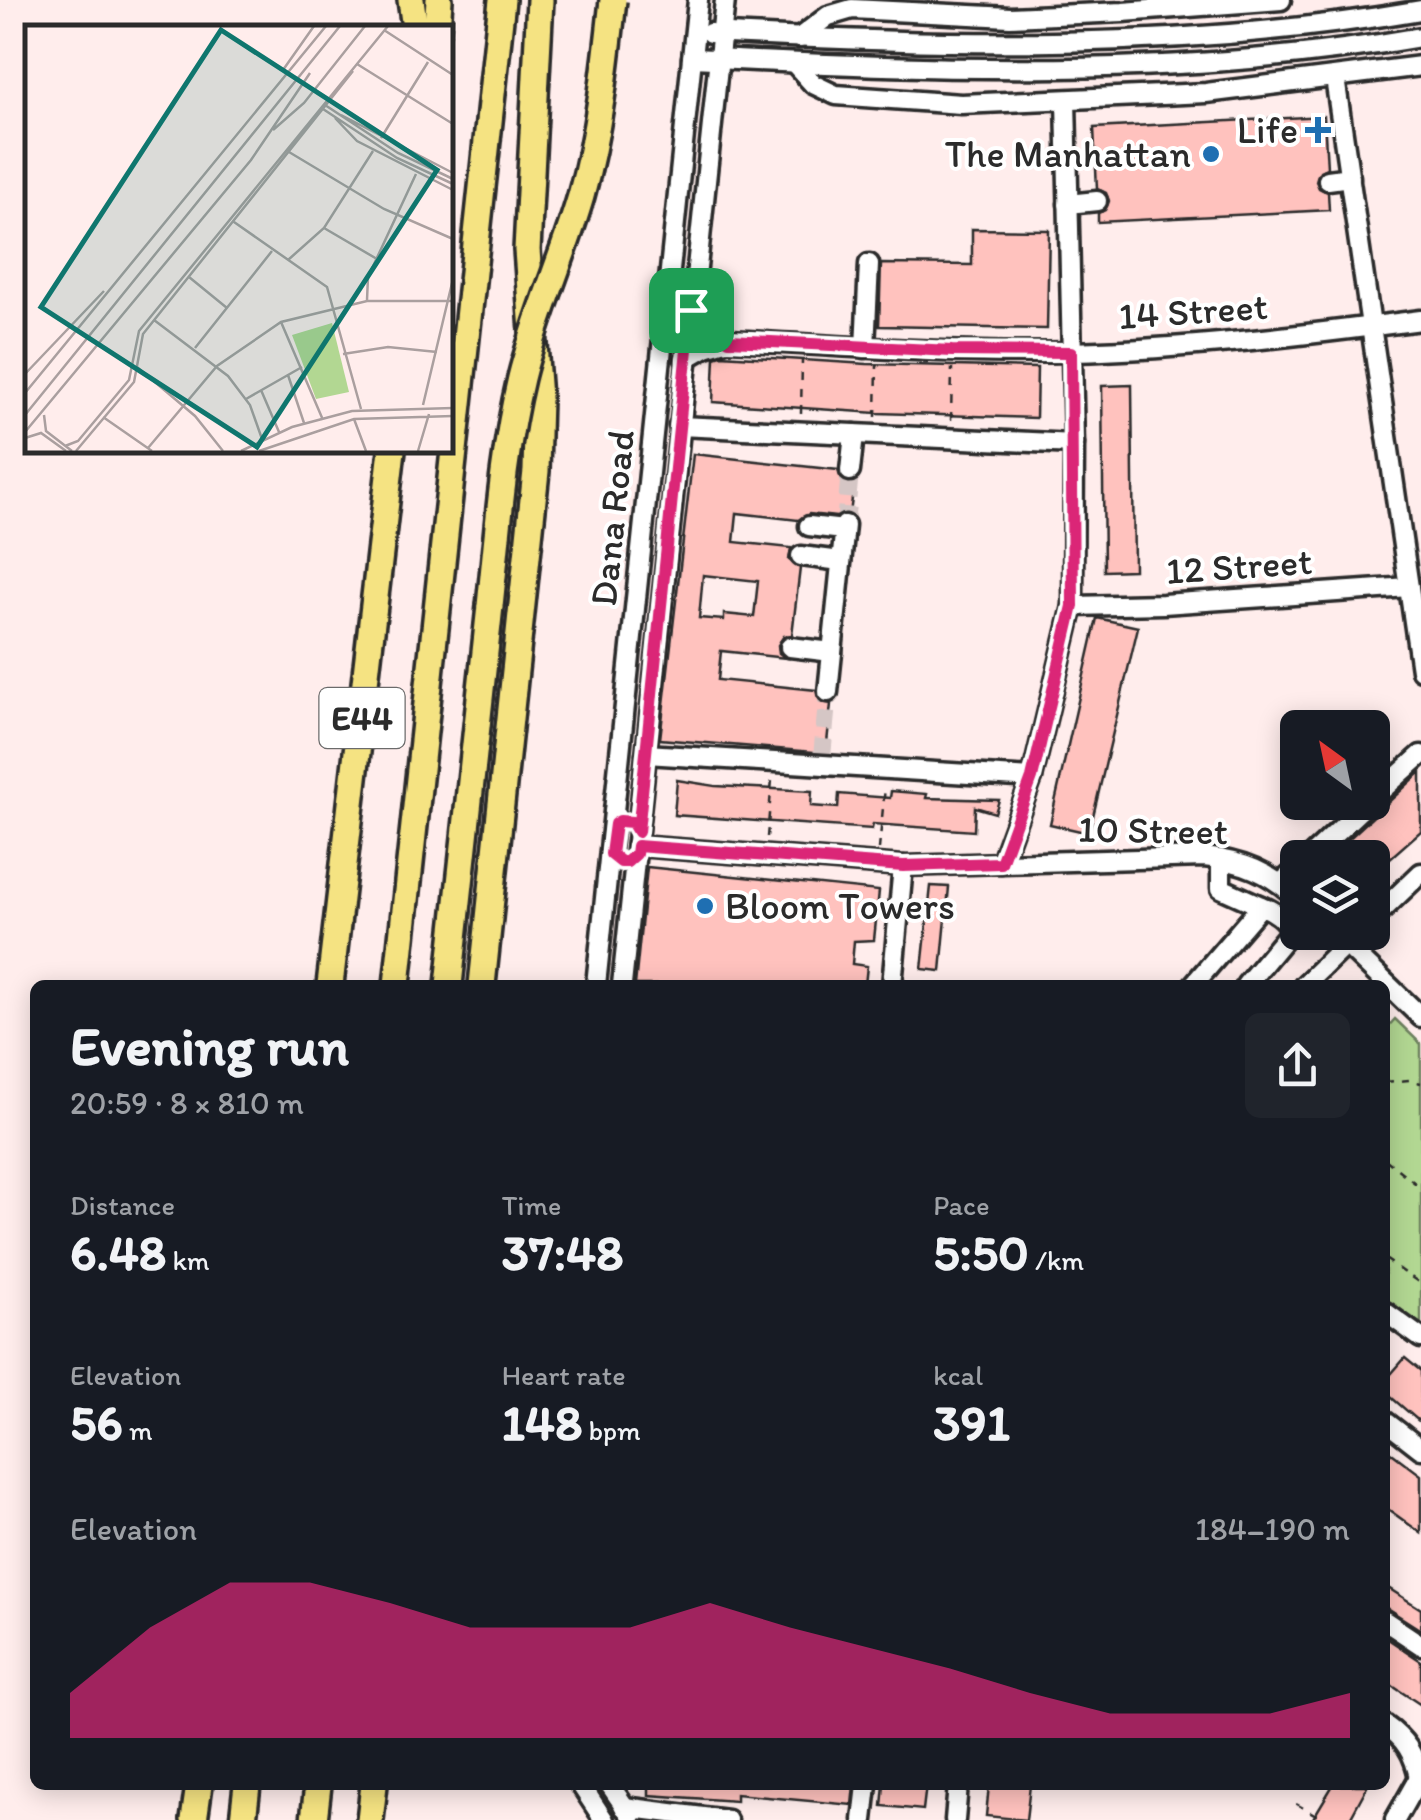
<!DOCTYPE html>
<meta charset="utf-8">
<style>
:root{--surface:#171b24;--page:#20242c;--text:#f1f3f6;--muted:#9ea1a6;--accent:#db2777}
body{margin:0;font-family:Itim,sans-serif;background:var(--page);color:var(--text);height:100vh;display:flex;flex-direction:column;font-size:38px;white-space:nowrap}
*{box-sizing:border-box;margin:0}
p{font-size:32px;color:var(--muted)}
.icon{flex:none;width:55px;height:55px;fill:none;stroke:currentColor;stroke-width:2;stroke-linecap:round;stroke-linejoin:round}
.map{position:relative;flex:1;overflow:hidden}
.panel{position:absolute;left:30px;top:980px;width:1360px;height:810px;display:flex;flex-direction:column;background:var(--surface);border-radius:15px;box-shadow:0 5px 25px #0003}
.panel>*{flex:none}
.needle{width:65px;rotate:327deg}
.tools{position:absolute;left:1280px;top:710px;display:grid;gap:20px}
.tools a{display:grid;place-items:center;width:110px;height:110px;border-radius:15px;background:var(--surface);box-shadow:0 5px 25px #0003;font-size:50px}
.pin{position:absolute;display:grid;place-items:center;width:85px;height:85px;color:#fff;margin:-42px;border-radius:20px;box-shadow:0 5px 15px #0006}
.round{display:grid;place-items:center;flex:none;width:105px;height:105px;border-radius:15px;background:var(--page)}
.headline{display:flex;align-items:center;justify-content:space-between;height:170px;padding:0 40px}
h1{font-size:55px;font-weight:800;line-height:75px}
.metrics{display:grid;grid-template-columns:repeat(3,1fr);gap:15px;height:170px;padding:10px 40px}
.metrics div{display:grid;align-content:center}
.metrics b{font-size:50px;font-weight:800}
.metrics small{font-size:28px;font-weight:400}
.metrics p{font-size:28px}
.chart{height:280px;padding:20px 40px}
.chart p{display:flex;justify-content:space-between}
.chart svg{width:100%;height:180px;margin-top:10px;fill:var(--accent);opacity:.7}
.map>svg:first-child{display:block}
.green{fill:#b2d792;stroke:#6e815e;stroke-width:2.5}
.building{fill:#ffc2be;stroke:#2b2b2b;stroke-width:2.5;fill-rule:evenodd}
.lines{fill:none;stroke-linecap:round;stroke-linejoin:round}
.minor-tunnel{stroke:#d5c6c5;stroke-width:18;stroke-dasharray:18 9;stroke-linecap:butt}
.minor-casing{stroke:#2b2b2b;stroke-width:25}
.highway-casing{stroke:#2b2b2b;stroke-width:32}
.path{stroke:#2b2b2b;stroke-width:2.5;stroke-dasharray:8 8;stroke-linecap:butt}
.minor{stroke:#fff;stroke-width:18}
.highway{stroke:#f5e382;stroke-width:25}
.highway-bridge-casing{stroke:#2b2b2b;stroke-width:32;stroke-linecap:butt}
.highway-bridge{stroke:#f5e382;stroke-width:25}
.route-casing{stroke:#fff;stroke-width:20}
.route{stroke:#db2777;stroke-width:12}
.poi-dot{fill:#1f6fb2;stroke:#fff;stroke-width:4}
.labels{text-anchor:middle;dominant-baseline:central;stroke-width:8;stroke-linejoin:round;paint-order:stroke}
.shield{fill:#fff;stroke:#6b6b6b;stroke-width:2.5}
.shield-label{font-size:35px;font-weight:bold;fill:#2b2b2b}
.poi-label{font-size:38px;fill:#2b2b2b;stroke:#fff;text-anchor:end}
.street-label{font-size:38px;fill:#2b2b2b;stroke:#fff}
.inset-road{fill:none;stroke:#aa9f9f;stroke-width:2.5}
.view{fill:#0f766e;fill-opacity:0.15;stroke:#0f766e;stroke-width:5}
.inset-edge{fill:none;stroke:#2b2b2b;stroke-width:5}
</style>
<div class="map">
<svg width="1421" height="1820" viewBox="0 0 1421 1820">
<rect width="100%" height="100%" fill="#ffedec"/>
<filter id="ink" filterUnits="userSpaceOnUse"><feTurbulence type="fractalNoise" baseFrequency=".01" numOctaves="2"/><feDisplacementMap in="SourceGraphic" scale="20" xChannelSelector="R" yChannelSelector="G"/><feConvolveMatrix kernelMatrix="1 2 1 2 8 2 1 2 1" color-interpolation-filters="sRGB"/></filter>
<g filter="url(#ink)">
<polygon class="green" points="1395,1019 1421,1044 1421,1325 1385,1298 1385,1030"/>
<g class="building">
<polygon points="1324,116 1327,168 1320,171 1316,181 1319,188 1328,192 1329,210 1098,222 1098,213 1105,210 1109,201 1106,193 1097,189 1094,128"/>
<polygon points="972,229 1049,230 1047,329 879,326 881,264 972,265"/>
<polygon points="721,355 867,364 1037,368 1036,418 877,413 713,402 715,357"/>
<polygon points="1132,385 1134,570 1104,571 1102,386"/>
<path d="M 693,454 L 838,470 L 842,480 L 854,483 L 850,514 L 836,517 L 809,514 L 798,520 L 737,513 L 734,542 L 791,548 L 789,560 L 800,568 L 792,635 L 784,636 L 778,645 L 779,653 L 786,658 L 721,651 L 718,680 L 816,690 L 820,701 L 831,704 L 826,753 L 660,739 ZM 703,575 L 758,581 L 754,617 L 724,614 L 724,620 L 699,618 Z"/>
<polygon points="1097,618 1138,627 1089,833 1050,824"/>
<polygon points="1421,772 1421,831 1372,874 1372,858 1328,858"/>
<polygon points="677,780 715,786 812,791 811,806 838,808 839,794 890,798 891,791 927,794 926,798 999,800 995,813 975,807 974,831 873,824 872,829 674,815"/>
<polygon points="647,867 879,891 874,940 854,941 852,964 867,966 865,985 635,985"/>
<polygon points="931,886 949,887 941,971 922,969"/>
<polygon points="1405,1358 1421,1371 1421,1423 1385,1392 1385,1381"/>
<polygon points="1385,1448 1421,1475 1421,1533 1385,1507"/>
<polygon points="1385,1586 1421,1609 1421,1630 1385,1607"/>
<polygon points="1385,1637 1421,1661 1421,1705 1385,1681"/>
<polygon points="649,1785 854,1785 852,1805 736,1794 736,1801 649,1795"/>
<polygon points="884,1785 926,1785 923,1810 882,1806"/>
<polygon points="989,1785 1030,1785 1026,1820 986,1816"/>
<polygon points="1333,1785 1368,1785 1349,1820 1312,1820"/>
</g>
<g class="lines">
<g class="minor-tunnel">
<polyline points="845,525 850,471"/>
<polyline points="822,757 828,692"/>
</g>
<g class="minor-casing">
<g id="minor">
<path d="M 710,33 C 947,46 1186,51 1421,10"/>
<polyline points="799,38 828,16 852,9 1010,17 1123,12 1281,0"/>
<path d="M 692,58 C 935,70 1179,80 1421,37"/>
<polyline points="795,64 813,84 836,95 961,104 1206,93 1421,66"/>
<polyline points="1335,78 1421,670"/>
<polyline points="1328,180 1350,177"/>
<polyline points="1068,204 1097,201"/>
<polyline points="691,310 708,329 729,340"/>
<polyline points="865,348 869,264"/>
<path d="M 685,359 L 706,347 L 729,340 C 843,346 958,355 1072,352 C 1189,349 1305,335 1421,320"/>
<polyline points="679,426 1074,444"/>
<polyline points="850,471 854,434"/>
<polyline points="809,526 844,530"/>
<polyline points="801,556 841,561"/>
<polyline points="1073,606 1163,604 1409,587"/>
<polyline points="790,647 832,652"/>
<polyline points="828,692 845,525"/>
<polyline points="646,754 1032,778"/>
<polyline points="1372,799 1421,755"/>
<path d="M 637,846 L 903,866 L 1204,857 C 1242,861 1270,872 1298,899"/>
<polyline points="1309,858 1369,802"/>
<polyline points="1221,859 1221,888 1261,906"/>
<polyline points="1001,863 1032,778 1073,606 1074,444 1066,100"/>
<polyline points="1281,883 1298,868"/>
<polyline points="1372,920 1421,873"/>
<polyline points="1333,932 1421,1017"/>
<polyline points="596,985 698,0"/>
<polyline points="622,985 725,0"/>
<polyline points="892,985 903,866"/>
<path d="M 1193,985 L 1261,906 C 1273,910 1287,919 1290,932 L 1246,985"/>
<polyline points="1304,985 1359,932"/>
<polyline points="1385,1312 1421,1338"/>
<polyline points="1385,1421 1421,1449"/>
<polyline points="1385,1621 1421,1645"/>
<path d="M 1385,1725 C 1405,1739 1414,1753 1419,1778"/>
<polyline points="581,1785 604,1820"/>
<polyline points="610,1785 631,1816"/>
<polyline points="624,1807 727,1820"/>
<polyline points="863,1820 867,1785"/>
<polyline points="955,1820 958,1785"/>
<polyline points="1395,1820 1421,1774"/>
</g>
</g>
<g class="highway-casing">
<g id="highway">
<polyline points="411,0 415,28"/>
<polyline points="437,28 439,0"/>
<polyline points="330,985 392,450"/>
<polyline points="397,985 502,0"/>
<polyline points="449,985 490,606"/>
<polyline points="482,985 536,471 538,398 527,250 540,0"/>
<polyline points="194,1820 199,1785"/>
<polyline points="243,1820 247,1785"/>
<polyline points="314,1820 318,1785"/>
<polyline points="370,1820 374,1785"/>
</g>
</g>
<g class="path">
<polyline points="801,413 802,361"/>
<polyline points="876,417 877,365"/>
<polyline points="951,420 952,368"/>
<polyline points="767,837 772,780"/>
<polyline points="879,849 885,787"/>
<polyline points="1385,1082 1409,1080 1421,1083"/>
<polyline points="1385,1159 1421,1188"/>
<polyline points="1385,1259 1421,1284"/>
<polyline points="1296,1804 1326,1820"/>
</g>
<use href="#minor" class="minor"/>
<use href="#highway" class="highway"/>
<g class="highway-bridge-casing">
<path id="highway-bridge" d="M 490,606 C 498,530 503,453 521,378 C 536,316 563,258 581,196 C 599,132 606,66 613,0"/>
</g>
<use href="#highway-bridge" class="highway-bridge"/>
</g>
</g>
<g class="lines" filter="url(#ink)">
<g class="route-casing">
<polygon id="route" points="691,310 708,328 729,340 952,351 1071,352 1073,606 1032,778 1001,863 903,866 637,846 636,854 627,862 621,862 611,854 615,824 620,821 632,822 638,832"/>
</g>
<use href="#route" class="route"/>
</g>
<g class="poi-dot">
<path d="M1313 115h10v10h10v10h-10v10h-10v-10h-10v-10h10z"/>
<circle cx="1211" cy="154" r="10"/>
<circle cx="705" cy="906" r="10"/>
</g>
<g class="labels">
<rect class="shield" x="319.5" y="688" width="85" height="60" rx="8"/>
<g class="shield-label">
<text x="362" y="718">E44</text>
</g>
<g class="poi-label">
<text x="1298" y="130">Life</text>
<text x="1191" y="154">The Manhattan</text>
<text x="725" y="906" text-anchor="start">Bloom Towers</text>
</g>
<g class="street-label">
<text transform="translate(1193 311) rotate(-4)">14 Street</text>
<text transform="translate(612 518) rotate(-84)">Dana Road</text>
<text transform="translate(1239 566) rotate(-4)">12 Street</text>
<text transform="translate(1153 830) rotate(1)">10 Street</text>
</g>
</g>
<g transform="translate(25 25)">
<rect width="428" height="428" fill="#ffedec"/>
<path d="M 307,298 L 324,367 L 291,374 L 267,310 Z" fill="#b2d792"/>
<path class="inset-road" d="M 359,5 L 428,50M 332,39 L 428,99M 258,45 L 289,1M 300,80 L 373,128 L 428,154M 298,84 L 372,133 L 428,159M 316,90 L 428,148M 310,93 L 332,116 L 428,165M 248,105 L 279,78 L 340,1M 356,113 L 403,37M 264,127 L 359,184 L 428,214M 209,197 L 302,262 L 336,384M 299,203 L 352,234M 263,235 L 299,203 L 348,126M 164,252 L 202,283M 342,275 L 343,252 L 391,149M 129,295 L 203,351 L 225,380 L 237,414M 256,297 L 298,395M 170,323 L 247,226M 318,329 L 363,322 L 412,327M 112,342 L 170,391 L 198,426M 0,349 L 79,266M 263,350 L 279,398M 236,365 L 254,407M 0,368 L 301,1M 221,374 L 277,342M 398,380 L 428,254M 0,390 L 315,1M 19,390 L 21,406 L 47,426M 78,392 L 127,426M 329,394 L 341,426M 0,407 L 226,135 L 285,48M 0,413 L 16,408 L 41,426M 40,421 L 53,416 L 104,355 L 114,306 L 363,1M 123,423 L 192,341 L 256,297 L 342,276 L 428,276M 51,426 L 109,357 L 118,309 L 328,46M 216,426 L 267,402 L 327,386 L 428,383M 234,426 L 329,394 L 428,391M 393,426 L 404,389"/>
<path class="view" d="M 196,5 L 412,145 L 232,422 L 16,282 Z"/>
<rect width="428" height="428" class="inset-edge"/>
</g>
</svg>
<div class="tools">
<a><svg class="needle" viewBox="-14 -14 28 28"><path d="M0-13l5 13h-10z" fill="#e53935"/><path d="M0 13l5-13h-10z" fill="#9ea1a6"/></svg></a>
<a><svg class="icon" aria-label="layers" viewBox="0 0 24 24"><path d="M12 4l9 5-9 5-9-5zM3 14l9 5 9-5"/></svg></a>
</div>
<div class="pin" style="left:691px;top:310px;background:#1e9e55"><svg class="icon" aria-label="arrive" viewBox="0 0 24 24"><path d="M6 21V4h12l-3 4 3 4H6"/></svg></div>
<section class="panel">
<div class="headline"><div><h1>Evening run</h1><p>20:59 · 8 × 810 m</p></div><a class="round"><svg class="icon" aria-label="share" viewBox="0 0 24 24"><path d="M12 15V3M7 8l5-5 5 5M5 13v7h14v-7"/></svg></a></div>
<div class="metrics">
<div><p>Distance</p><b>6.48<small> km</small></b></div>
<div><p>Time</p><b>37:48</b></div>
<div><p>Pace</p><b>5:50<small> /km</small></b></div>
</div>
<div class="metrics">
<div><p>Elevation</p><b>56<small> m</small></b></div>
<div><p>Heart rate</p><b>148<small> bpm</small></b></div>
<div><p>kcal</p><b>391</b></div>
</div>
<div class="chart"><p><span>Elevation</span>184–190 m</p>
<svg viewBox="0 0 160 44" preserveAspectRatio="none"><path d="M0 44V33L10 17L20 6L30 6L40 11L50 17L60 17L70 17L80 11L90 17L100 22L110 27L120 33L130 38L140 38L150 38L160 33V44z"/></svg>
</div>
</section>
</div>
